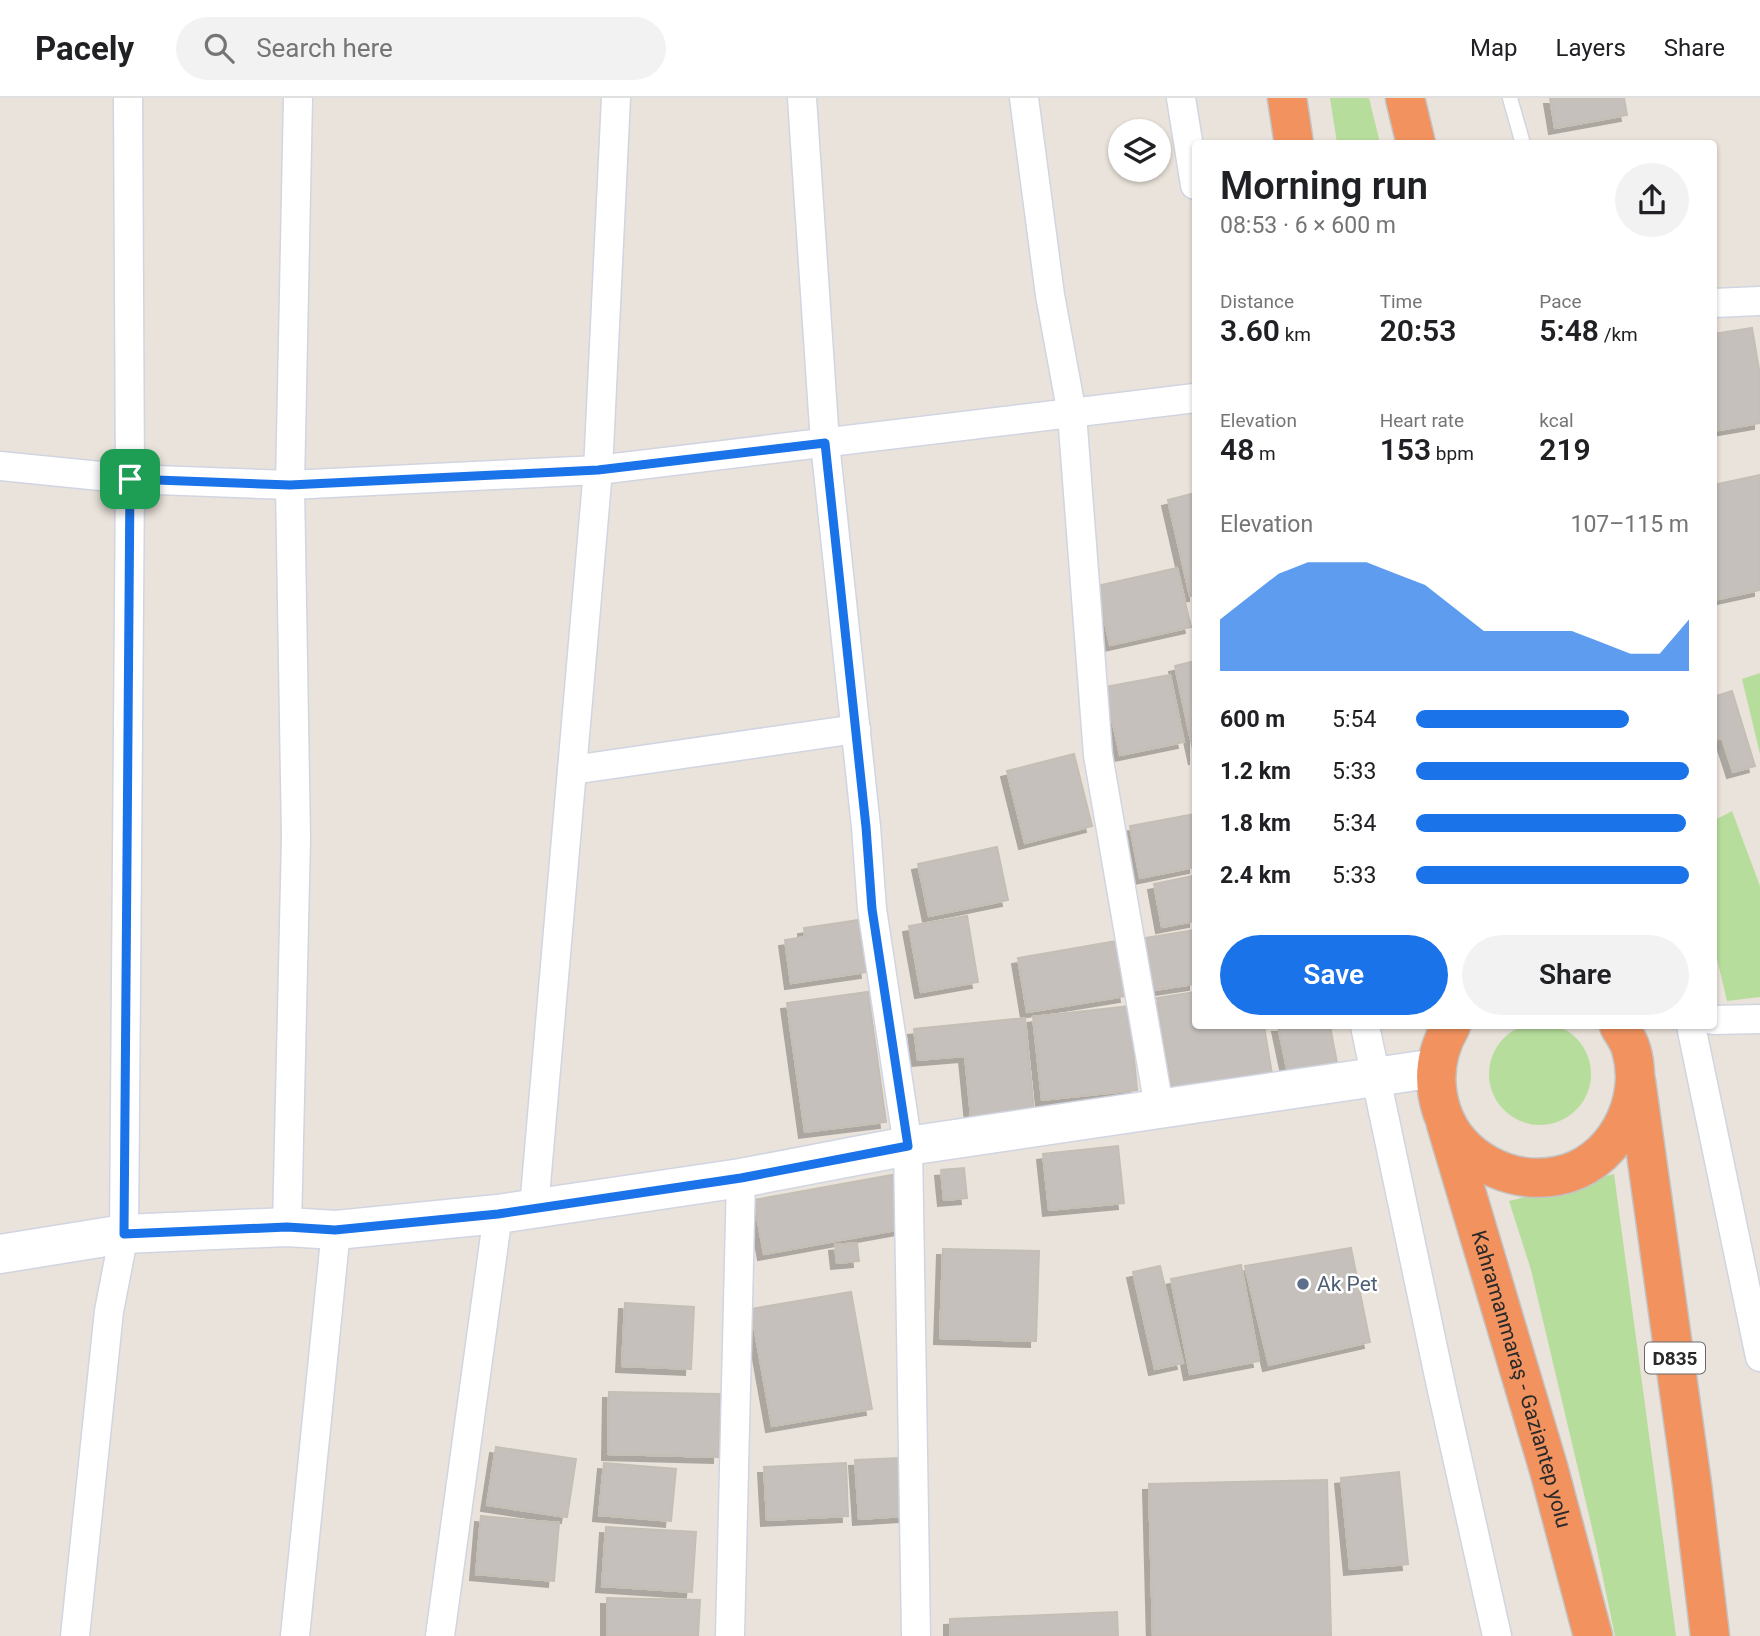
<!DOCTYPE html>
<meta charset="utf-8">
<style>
:root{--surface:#fff;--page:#f2f2f2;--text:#202124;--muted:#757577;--line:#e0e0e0;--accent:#1a73e8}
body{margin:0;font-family:Roboto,sans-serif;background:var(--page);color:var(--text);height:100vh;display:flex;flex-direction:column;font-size:26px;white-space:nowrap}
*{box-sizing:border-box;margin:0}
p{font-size:23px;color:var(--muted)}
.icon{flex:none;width:38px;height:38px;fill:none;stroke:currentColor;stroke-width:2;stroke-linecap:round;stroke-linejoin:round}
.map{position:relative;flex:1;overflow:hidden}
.panel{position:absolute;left:1192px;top:42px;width:525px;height:889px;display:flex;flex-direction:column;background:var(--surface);border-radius:7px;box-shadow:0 2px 5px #0004}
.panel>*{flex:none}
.controls{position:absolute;left:1108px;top:21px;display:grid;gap:14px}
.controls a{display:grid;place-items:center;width:63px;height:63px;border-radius:50%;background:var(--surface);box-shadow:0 2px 5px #0004;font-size:35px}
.pin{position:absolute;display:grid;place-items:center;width:60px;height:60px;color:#fff;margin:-30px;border-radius:14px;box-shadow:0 4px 10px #0006}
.round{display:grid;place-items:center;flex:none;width:74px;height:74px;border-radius:37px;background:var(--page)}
.headline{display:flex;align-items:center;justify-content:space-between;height:119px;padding:0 28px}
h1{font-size:38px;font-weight:600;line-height:52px}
.metrics{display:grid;grid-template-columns:repeat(3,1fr);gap:10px;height:119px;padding:7px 28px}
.metrics div{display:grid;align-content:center}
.metrics b{font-size:30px;font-weight:600}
.metrics small{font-size:19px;font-weight:400}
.metrics p{font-size:19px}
.chart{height:196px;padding:14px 28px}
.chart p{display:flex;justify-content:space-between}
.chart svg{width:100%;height:126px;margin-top:7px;fill:var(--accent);opacity:.7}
.button{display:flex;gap:14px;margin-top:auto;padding:14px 28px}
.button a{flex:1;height:80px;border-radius:42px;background:var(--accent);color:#fff;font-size:28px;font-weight:600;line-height:80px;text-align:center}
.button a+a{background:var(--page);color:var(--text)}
ul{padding:0 28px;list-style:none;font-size:23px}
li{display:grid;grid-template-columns:112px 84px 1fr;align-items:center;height:52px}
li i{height:18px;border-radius:9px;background:var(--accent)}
header{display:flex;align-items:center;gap:42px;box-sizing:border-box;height:98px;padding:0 35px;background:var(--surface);border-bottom:2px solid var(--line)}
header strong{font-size:33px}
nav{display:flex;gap:38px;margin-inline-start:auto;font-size:24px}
.search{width:490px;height:63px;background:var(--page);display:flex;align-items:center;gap:18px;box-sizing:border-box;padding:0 24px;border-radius:38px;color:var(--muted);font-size:26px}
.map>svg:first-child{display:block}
.green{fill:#b7dd9c}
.building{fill:#c5c0bb;stroke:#c5beb5;stroke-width:2;filter:url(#shadow)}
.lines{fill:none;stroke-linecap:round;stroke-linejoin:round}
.lane-casing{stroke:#d1d5e1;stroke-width:17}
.street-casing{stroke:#d1d5e1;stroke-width:31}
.secondary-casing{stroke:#d1d5e1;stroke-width:41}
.highway-casing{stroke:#c3c3c3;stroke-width:41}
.lane{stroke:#fff;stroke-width:14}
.street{stroke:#fff;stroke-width:28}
.secondary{stroke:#fff;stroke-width:38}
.highway{stroke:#f1925f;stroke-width:38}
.route-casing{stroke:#fff;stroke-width:14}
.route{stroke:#1a73e8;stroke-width:9}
.service-dot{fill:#5c6f8a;stroke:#fff;stroke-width:2.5}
.labels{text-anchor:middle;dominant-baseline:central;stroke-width:5;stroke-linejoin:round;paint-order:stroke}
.shield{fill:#fff;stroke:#696969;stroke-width:2}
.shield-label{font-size:19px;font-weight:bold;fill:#292929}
.service-label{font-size:21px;fill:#4e5e75;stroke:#fff;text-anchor:start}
.street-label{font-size:21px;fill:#292929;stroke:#fff}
</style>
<header>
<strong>Pacely</strong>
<div class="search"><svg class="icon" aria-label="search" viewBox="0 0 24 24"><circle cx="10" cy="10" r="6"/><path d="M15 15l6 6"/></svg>Search here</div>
<nav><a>Map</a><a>Layers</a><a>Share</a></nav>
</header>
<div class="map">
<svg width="1760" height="1538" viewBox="0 0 1760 1538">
<defs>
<filter id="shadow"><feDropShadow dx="-6" dy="6" stdDeviation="0" flood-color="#0004"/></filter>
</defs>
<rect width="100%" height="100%" fill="#eae3db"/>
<g class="green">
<polygon points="1330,0 1369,0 1380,45 1337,45"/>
<polygon points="1760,575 1760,656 1742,581"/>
<polygon points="1732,713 1760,788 1760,899 1727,903 1713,844 1713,723"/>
<circle cx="1540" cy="976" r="51"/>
<polygon points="1614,1076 1676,1538 1615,1538 1596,1447 1531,1172 1509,1103"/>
</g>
<g class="building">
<polygon points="1550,0 1624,0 1627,17 1555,30"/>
<polygon points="1752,230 1760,277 1760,325 1713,333 1713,236"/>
<polygon points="1760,377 1760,492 1714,502 1713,387"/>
<polygon points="1195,395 1195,497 1190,498 1168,402"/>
<polygon points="1177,470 1191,529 1110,547 1097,488"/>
<polygon points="1195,563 1195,661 1175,568"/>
<polygon points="1170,577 1184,644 1120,657 1105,589"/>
<polygon points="1732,593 1755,668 1733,674 1722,640 1713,642 1713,599"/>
<polygon points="1074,656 1092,728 1025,745 1007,673"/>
<polygon points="1195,716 1195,769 1140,780 1130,728"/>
<polygon points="997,749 1008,802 929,818 918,766"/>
<polygon points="1193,778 1195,791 1195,823 1162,829 1154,786"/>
<polygon points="967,818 978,884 921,894 909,828"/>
<polygon points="859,822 867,874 791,885 785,842 805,839 804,830"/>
<polygon points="1195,832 1195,886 1154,892 1145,840"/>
<polygon points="1117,843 1126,898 1027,914 1018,860"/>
<polygon points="868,894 886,1024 805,1034 787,905"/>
<polygon points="1195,894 1195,928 1264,928 1272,976 1173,993 1157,900"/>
<polygon points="1129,908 1137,992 1042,1002 1033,919"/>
<polygon points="1025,920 1034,1013 971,1019 965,958 918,962 914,931"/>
<polygon points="1278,928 1330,928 1337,965 1288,975"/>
<polygon points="1118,1048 1124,1105 1049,1112 1043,1056"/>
<polygon points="964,1070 967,1100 944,1102 941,1072"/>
<polygon points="892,1077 902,1131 764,1156 754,1102"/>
<polygon points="857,1145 859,1163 837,1165 835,1147"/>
<polygon points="1351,1150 1370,1244 1269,1267 1245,1168"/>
<polygon points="943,1151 1039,1153 1036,1243 940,1240"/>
<polygon points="1241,1167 1259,1263 1190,1276 1171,1181"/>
<polygon points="1160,1168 1183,1265 1155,1271 1133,1174"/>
<polygon points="851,1194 872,1311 772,1328 751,1211"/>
<polygon points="625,1205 694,1209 691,1271 622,1268"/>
<polygon points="609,1294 720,1296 719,1359 608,1356"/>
<polygon points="496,1349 576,1361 567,1419 487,1407"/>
<polygon points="900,1360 904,1418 859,1421 855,1362"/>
<polygon points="604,1365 676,1371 671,1423 599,1417"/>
<polygon points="846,1365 848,1418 767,1422 764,1369"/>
<polygon points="1399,1374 1408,1466 1350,1471 1341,1380"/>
<polygon points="1327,1382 1331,1538 1153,1538 1149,1386"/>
<polygon points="481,1418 559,1425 554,1483 476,1476"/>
<polygon points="606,1429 696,1434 692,1494 602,1488"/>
<polygon points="607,1500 700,1502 698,1538 607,1538"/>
<polygon points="1117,1514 1118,1538 950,1538 950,1521"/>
</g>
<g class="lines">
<g class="lane-casing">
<polyline id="lane" points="1510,0 1523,46"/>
</g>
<g class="street-casing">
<g id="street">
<polyline points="802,0 825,345 866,729 872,811 908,1048 916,1538"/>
<polyline points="1024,0 1050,197 1072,316 1098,657 1159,1009"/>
<polyline points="1181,0 1195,87"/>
<polyline points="1713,205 1760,203"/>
<polyline points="0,368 130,381 290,387 598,372 1195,300"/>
<polyline points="572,672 856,631"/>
<polyline points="1713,922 1760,921"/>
<polyline points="1365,928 1440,1283 1497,1538"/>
<polyline points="1691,928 1760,1259"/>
<polyline points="534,1110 598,372 616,0"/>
<polyline points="287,1129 296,740 290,387 298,0"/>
<polyline points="75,1538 109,1213 124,1136 130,381 128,0"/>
<polyline points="295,1538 336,1132"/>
<polyline points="440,1538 498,1116"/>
<polyline points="730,1538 741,1080"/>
</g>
</g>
<g class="secondary-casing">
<polyline id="secondary" points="0,1156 124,1136 287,1129 336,1132 498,1116 741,1080 908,1048 1436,970"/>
</g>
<g class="highway-casing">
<g id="highway">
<polyline points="1287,0 1294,46"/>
<polyline points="1405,0 1416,46"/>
<path d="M 1451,928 C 1435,955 1432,984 1442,1014 C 1458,1060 1509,1087 1557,1078 C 1613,1068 1647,1004 1631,951 C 1629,943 1623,935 1619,928"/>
<polyline points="1636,983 1692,1386 1710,1538"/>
<path id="s1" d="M 1446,1026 L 1549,1372 L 1593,1538"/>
</g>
</g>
<use href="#lane" class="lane"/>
<use href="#street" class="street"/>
<use href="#secondary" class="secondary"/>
<use href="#highway" class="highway"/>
</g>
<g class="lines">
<g class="route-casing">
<polygon id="route" points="825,345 866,729 872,811 908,1048 741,1080 498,1116 335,1132 287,1129 124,1136 130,381 290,387 598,372"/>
</g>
<use href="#route" class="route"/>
</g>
<circle class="service-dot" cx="1303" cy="1186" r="7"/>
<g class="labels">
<rect class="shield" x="1645" y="1244.5" width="60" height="31" rx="5"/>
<g class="shield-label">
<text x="1675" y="1260">D835</text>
</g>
<g class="service-label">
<text x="1317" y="1186">Ak Pet</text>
</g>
<g class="street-label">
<text stroke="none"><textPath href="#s1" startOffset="266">Kahramanmaraş - Gaziantep yolu</textPath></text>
</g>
</g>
</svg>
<div class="controls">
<a><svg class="icon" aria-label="layers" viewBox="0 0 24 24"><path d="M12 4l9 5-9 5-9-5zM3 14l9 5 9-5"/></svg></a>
</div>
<div class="pin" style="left:130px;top:381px;background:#1e9e55"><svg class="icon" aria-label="arrive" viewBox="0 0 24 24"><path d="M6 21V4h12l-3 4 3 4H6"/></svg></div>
<section class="panel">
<div class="headline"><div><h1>Morning run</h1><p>08:53 · 6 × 600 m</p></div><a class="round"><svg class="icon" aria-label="share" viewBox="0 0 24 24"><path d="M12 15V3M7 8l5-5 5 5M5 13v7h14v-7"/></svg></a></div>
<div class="metrics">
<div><p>Distance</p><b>3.60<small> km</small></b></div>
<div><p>Time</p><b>20:53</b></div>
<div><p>Pace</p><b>5:48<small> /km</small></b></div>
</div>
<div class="metrics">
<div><p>Elevation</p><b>48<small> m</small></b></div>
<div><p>Heart rate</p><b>153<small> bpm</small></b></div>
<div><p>kcal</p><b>219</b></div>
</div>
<div class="chart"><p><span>Elevation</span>107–115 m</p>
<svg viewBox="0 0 160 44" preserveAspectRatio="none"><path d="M0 44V26L10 18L20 10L30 6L40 6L50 6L60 10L70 14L80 22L90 30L100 30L110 30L120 30L130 34L140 38L150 38L160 26V44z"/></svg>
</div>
<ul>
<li><b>600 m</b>5:54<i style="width:78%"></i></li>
<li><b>1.2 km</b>5:33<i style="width:100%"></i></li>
<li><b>1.8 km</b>5:34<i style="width:99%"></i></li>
<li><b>2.4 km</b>5:33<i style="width:100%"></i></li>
</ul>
<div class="button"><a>Save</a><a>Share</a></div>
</section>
</div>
